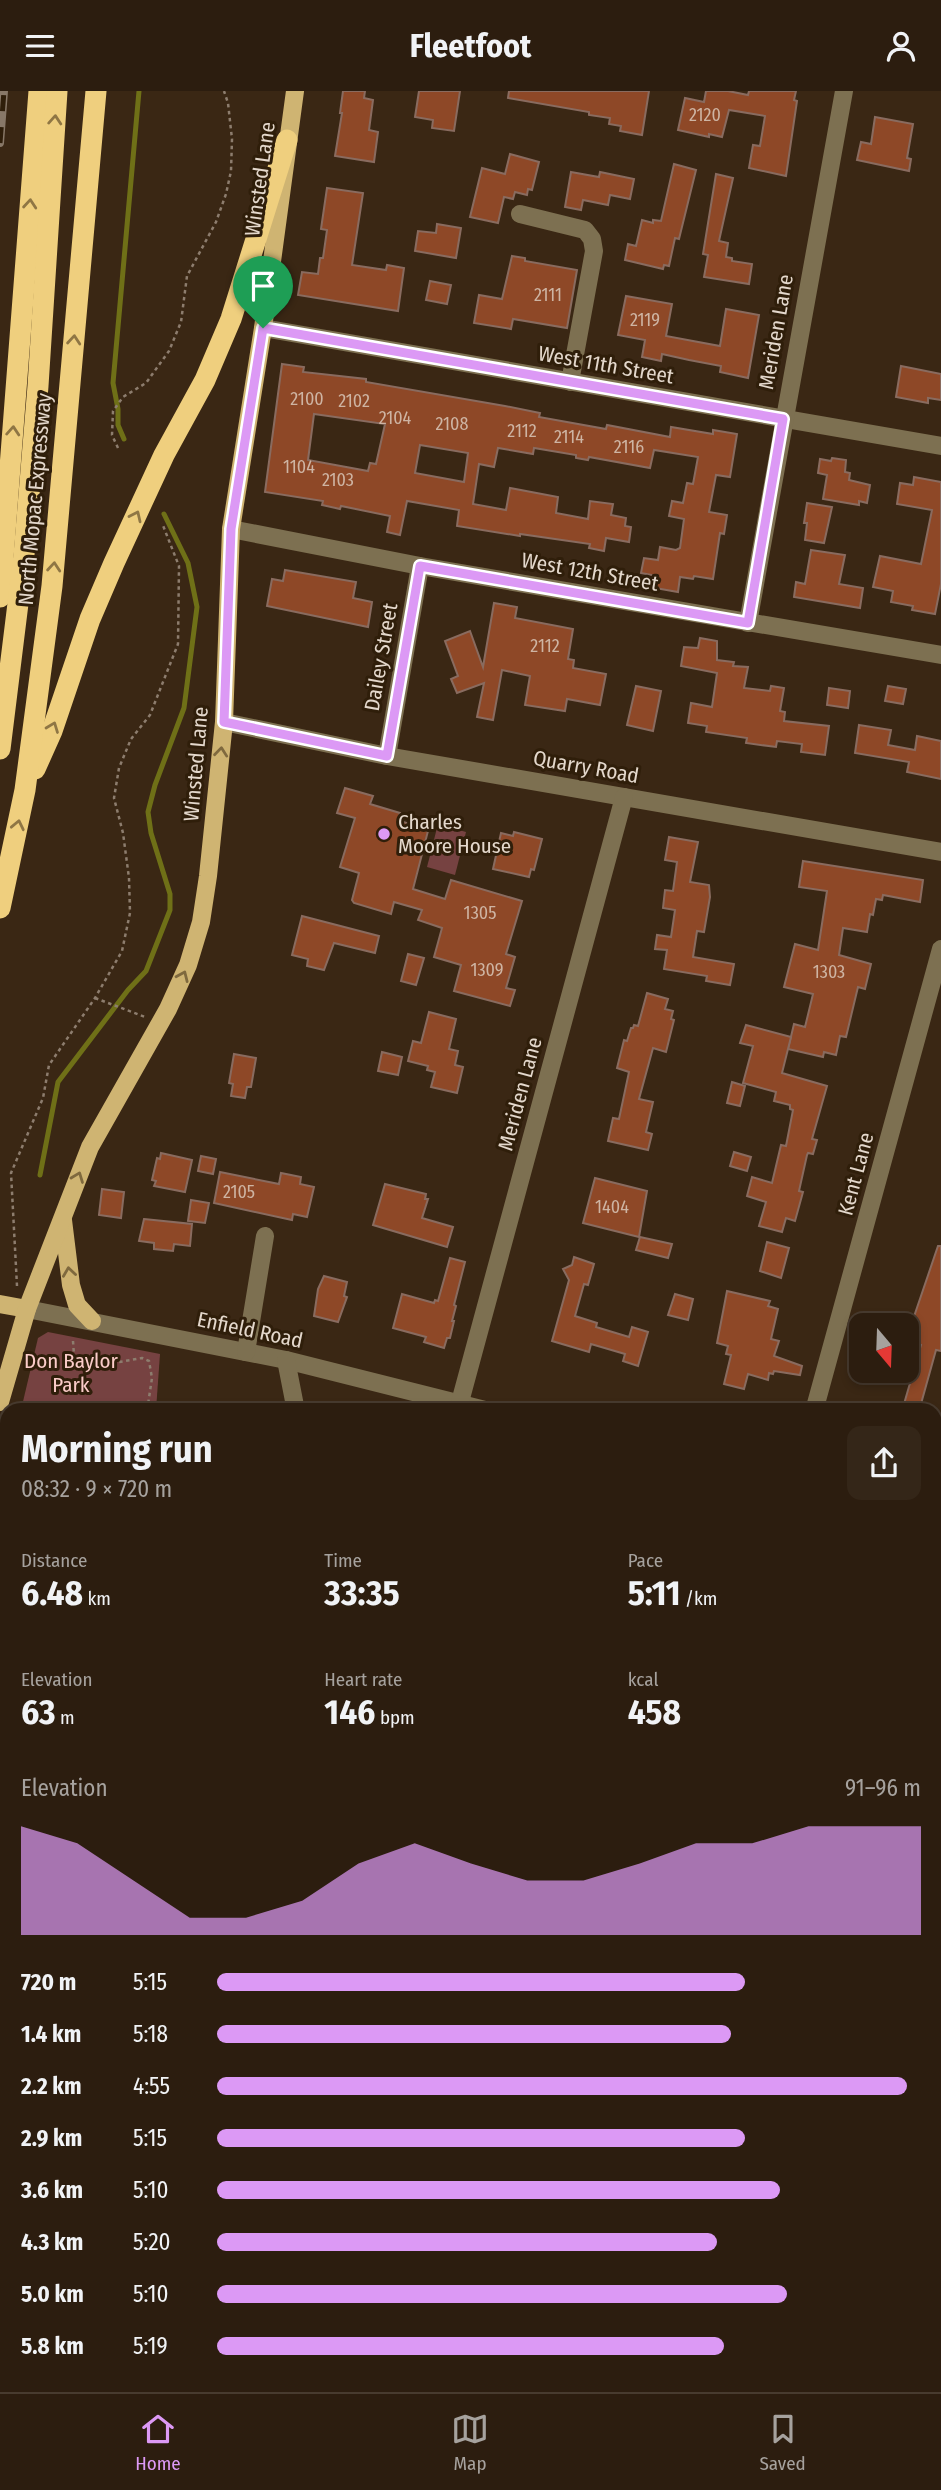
<!DOCTYPE html>
<meta charset="utf-8">
<style>
:root{--surface:#2c1d0f;--page:#342618;--text:#f1f3f6;--muted:#a6a29e;--line:#483b2f;--accent:#dc99f5}
body{margin:0;font-family:"Fira Sans Condensed",sans-serif;background:var(--page);color:var(--text);height:100vh;display:flex;flex-direction:column;font-size:26px;white-space:nowrap}
*{box-sizing:border-box;margin:0}
p{font-size:23px;color:var(--muted)}
.icon{flex:none;width:38px;height:38px;fill:none;stroke:currentColor;stroke-width:2;stroke-linecap:round;stroke-linejoin:round}
.map{position:relative;flex:1;overflow:hidden}
.drawer{position:absolute;left:0px;top:1312px;width:942px;height:989px;display:flex;flex-direction:column;background:var(--surface);border-radius:21px 21px 0 0;box-shadow:0 4px 10px #0003,0 0 0 2px var(--line)}
.drawer>*{flex:none}
.needle{width:46px;rotate:161deg}
.fabs{position:absolute;left:849px;top:1222px;display:grid;gap:14px}
.fabs a{display:grid;place-items:center;width:70px;height:70px;border-radius:14px;background:var(--surface);box-shadow:0 4px 10px #0003,0 0 0 2px var(--line);font-size:35px}
.pin{position:absolute;display:grid;place-items:center;width:60px;height:60px;color:#fff;margin:-72px -30px;border-radius:50% 50% 50% 0;rotate:-45deg;box-shadow:0 0 7px #0007}
.pin .icon{rotate:45deg}
.round{display:grid;place-items:center;flex:none;width:74px;height:74px;border-radius:14px;background:var(--page)}
.overview{display:flex;align-items:center;justify-content:space-between;height:119px;padding:0 21px}
h1{font-size:38px;font-weight:700;line-height:52px}
.metrics{display:grid;grid-template-columns:repeat(3,1fr);gap:10px;height:119px;padding:7px 21px}
.metrics div{display:grid;align-content:center}
.metrics b{font-size:35px;font-weight:700}
.metrics small{font-size:19px;font-weight:400}
.metrics p{font-size:19px}
.chart{height:196px;padding:14px 21px}
.chart p{display:flex;justify-content:space-between}
.chart svg{width:100%;height:126px;margin-top:7px;fill:var(--accent);opacity:.7}
ul{padding:0 21px;list-style:none;font-size:23px}
li{display:grid;grid-template-columns:112px 84px 1fr;align-items:center;height:52px}
li i{height:18px;border-radius:9px;background:var(--accent)}
header{display:flex;justify-content:space-between;align-items:center;height:91px;padding:0 21px;background:var(--surface);font-size:32px;font-weight:700}
.menu{display:flex;justify-content:space-around;align-items:center;height:98px;border-top:2px solid var(--line);background:var(--surface);font-size:19px;color:var(--muted)}
.menu a{display:grid;justify-items:center;gap:4px}
.menu .on{color:var(--accent)}
.map>svg:first-child{display:block}
.green{fill:#764241}
.lines{fill:none;stroke-linecap:round;stroke-linejoin:round}
.stream{stroke:#6f7017;stroke-width:5}
.building{fill:#8e4827;stroke:#896b5f;stroke-width:2;fill-rule:evenodd}
.path{stroke:#8d7d6e;stroke-width:2.5;stroke-dasharray:3.5 3.5;stroke-linecap:butt}
.minor{stroke:#7d7051;stroke-width:18}
.major{stroke:#cfb472;stroke-width:18}
.highway{stroke:#efcf7e;stroke-width:21}
.rail-casing{stroke:#887868;stroke-width:8}
.rail{stroke:#2f1e0a;stroke-width:5;stroke-dasharray:16;stroke-linecap:butt}
.oneway{stroke:#8f7644}
.oneway2{stroke:#7f693e}
.route-casing{stroke:#fff;stroke-width:14}
.route{stroke:#dc99f5;stroke-width:9}
.poi-dot{fill:#dc99f5;stroke:#2f1e0a;stroke-width:2.5}
.labels{text-anchor:middle;dominant-baseline:central;stroke-width:6;stroke-linejoin:round;paint-order:stroke}
.number-label{font-size:18px;fill:#ceb4a3}
.street-label{font-size:21px;fill:#e4d8cc;stroke:#2f1e0a}
.poi-label{font-size:21px;fill:#e4d8cc;stroke:#2f1e0a;text-anchor:start}
.park-label{font-size:21px;fill:#fbccc9;stroke:#2f1e0a}
</style>
<header><svg class="icon" aria-label="menu" viewBox="0 0 24 24"><path d="M4 6h16M4 12h16M4 18h16"/></svg>Fleetfoot<svg class="icon" aria-label="person" viewBox="0 0 24 24"><circle cx="12" cy="8" r="4"/><path d="M4 21q1-7 8-7t8 7"/></svg></header>
<div class="map">
<svg width="941" height="2301" viewBox="0 0 941 2301">
<rect width="100%" height="100%" fill="#3a2714"/>
<g class="green">
<polygon points="438,733 466,741 455,784 427,776"/>
<polygon points="48,1241 160,1263 156,1319 21,1319 38,1247"/>
<polygon points="7,1355 7,1866 0,1866 0,1374"/>
</g>
<g class="lines">
<g class="stream">
<polyline points="124,348 118,334 118,318 113,292 139,0"/>
<polyline points="40,1084 58,991 128,899 146,880 170,819 170,803 151,742 148,721 155,694 184,617 197,516 188,472 164,423"/>
<polyline points="0,2003 7,2021"/>
<polyline points="0,2052 7,2035"/>
</g>
</g>
<g class="building">
<polygon points="343,0 365,0 364,7 373,9 369,39 378,41 374,71 335,65 342,22 340,22"/>
<polygon points="419,0 460,0 454,40 432,37 433,29 415,26"/>
<polygon points="509,0 649,0 642,44 620,40 621,35 609,33 610,27 589,24 589,21 508,7"/>
<polygon points="706,0 728,0 748,4 749,0 796,0 794,9 797,10 786,85 749,77 753,54 760,55 765,25 729,19 722,46 709,43 709,46 678,39 685,7 704,11"/>
<polygon points="875,26 913,33 907,67 911,68 909,80 857,69 861,51 871,53"/>
<polygon points="510,63 539,71 532,99 528,98 527,104 515,101 513,108 504,106 498,132 470,126 482,77 505,83"/>
<polygon points="674,73 696,79 679,148 675,147 669,175 664,174 663,178 625,169 628,153 636,155 642,129 653,132 653,129 661,130"/>
<polygon points="571,81 599,86 600,81 634,88 630,108 610,104 608,114 583,109 581,119 565,116"/>
<polygon points="716,83 733,87 719,150 728,152 726,166 732,167 732,170 752,173 749,193 704,186 708,164 703,163"/>
<polygon points="327,97 363,102 352,174 386,179 387,174 404,177 398,220 298,204 302,181 318,183 320,167 323,167 327,139 321,138"/>
<polygon points="437,133 461,137 456,167 415,160 418,140 436,142"/>
<polygon points="512,165 525,167 525,170 577,179 567,237 513,228 511,238 474,232 479,204 502,208"/>
<polygon points="430,190 451,194 447,213 426,209"/>
<polygon points="626,205 672,213 666,245 720,255 726,218 759,224 748,287 720,281 721,275 689,269 662,263 661,270 642,266 645,249 618,244"/>
<path d="M 282,273 L 304,276 L 303,281 L 366,288 L 366,291 L 505,315 L 540,322 L 539,326 L 606,338 L 607,334 L 670,346 L 671,336 L 713,343 L 713,339 L 737,343 L 730,386 L 716,384 L 709,421 L 727,424 L 724,443 L 720,442 L 713,488 L 694,485 L 693,488 L 680,486 L 678,501 L 655,497 L 657,485 L 641,482 L 644,467 L 658,469 L 660,456 L 676,459 L 680,457 L 684,428 L 669,425 L 672,410 L 683,412 L 687,392 L 693,393 L 698,366 L 654,359 L 650,377 L 589,366 L 588,369 L 576,367 L 576,364 L 534,357 L 533,363 L 498,357 L 494,376 L 479,373 L 473,413 L 506,419 L 510,397 L 558,406 L 556,422 L 588,428 L 590,410 L 613,413 L 611,424 L 626,427 L 625,435 L 631,436 L 629,451 L 606,447 L 604,460 L 589,457 L 590,453 L 520,443 L 520,445 L 457,435 L 459,419 L 407,410 L 400,444 L 387,441 L 390,425 L 341,415 L 340,418 L 322,414 L 323,410 L 265,401 ZM 314,323 L 385,333 L 376,373 L 370,372 L 368,380 L 308,369 ZM 420,354 L 468,362 L 464,391 L 415,382 Z"/>
<polygon points="901,275 941,283 941,309 928,307 928,312 896,306"/>
<polygon points="832,367 846,369 845,381 850,382 849,389 870,394 867,412 859,410 859,414 823,408 827,384 818,382 820,368 831,370"/>
<polygon points="914,386 941,391 941,493 935,523 912,519 913,515 891,511 893,500 873,496 880,465 921,473 932,419 897,413 900,392 913,394"/>
<polygon points="807,412 832,416 824,452 805,449 807,432 804,432"/>
<polygon points="811,459 845,464 839,493 863,497 860,517 794,506 796,491 805,493"/>
<polygon points="285,479 356,491 353,507 372,511 368,536 267,515 272,488 283,490"/>
<polygon points="494,512 517,516 515,527 573,538 568,568 574,569 573,577 606,583 600,614 567,608 565,620 525,614 530,585 502,579 493,629 477,626 484,592 457,602 451,588 458,585 445,550 470,540 483,576"/>
<polygon points="700,547 717,550 717,569 734,571 733,575 748,576 744,597 770,600 771,595 784,597 780,620 785,621 784,630 829,635 825,664 801,661 802,653 777,650 776,656 746,652 747,647 706,641 707,635 688,632 691,612 712,616 717,582 681,575 684,556 698,557"/>
<polygon points="636,595 661,600 653,640 627,634"/>
<polygon points="888,595 906,598 903,613 885,610"/>
<polygon points="829,597 850,600 848,617 827,614"/>
<polygon points="859,634 891,639 888,654 915,659 917,645 941,650 941,688 907,681 909,671 855,662"/>
<polygon points="345,697 373,705 370,713 400,722 398,729 428,740 413,798 445,808 451,789 522,810 506,863 515,866 506,897 515,899 510,915 454,900 461,874 434,866 442,837 418,829 422,819 394,811 391,823 354,812 352,809 359,782 340,776 355,727 337,722"/>
<polygon points="514,741 542,748 534,779 531,778 529,786 493,778 501,742 513,745"/>
<polygon points="669,746 698,751 690,791 709,794 710,806 704,841 697,840 693,866 734,873 730,894 706,890 707,885 664,878 667,859 655,858 657,844 671,846 675,819 663,817 665,799 673,800 677,771 665,769"/>
<polygon points="803,770 923,789 920,811 883,804 882,809 876,808 873,824 870,823 867,841 843,837 839,864 871,873 865,898 858,896 846,946 840,945 836,964 824,961 823,966 788,958 794,933 805,936 813,903 784,896 795,853 818,859 827,800 799,796"/>
<polygon points="302,825 379,845 375,862 334,852 324,879 307,875 308,868 292,864"/>
<polygon points="408,863 424,867 416,894 401,890"/>
<polygon points="647,902 668,908 665,918 673,920 671,928 674,929 666,961 653,957 639,1008 653,1011 646,1041 652,1043 648,1059 608,1050 613,1027 619,1028 629,981 617,977 624,949 627,950 631,937 633,937 634,934 638,935"/>
<polygon points="429,921 456,928 449,958 458,960 455,974 463,976 457,1002 431,996 435,981 427,979 428,975 408,970 413,950 421,952"/>
<polygon points="746,934 791,946 782,982 827,995 812,1048 817,1049 813,1063 808,1062 807,1064 799,1100 803,1101 795,1130 786,1127 782,1141 759,1135 766,1111 747,1105 752,1086 772,1092 781,1054 786,1055 793,1019 790,1018 790,1014 774,1010 776,1001 743,992 753,955 740,952"/>
<polygon points="382,961 402,966 398,984 378,980"/>
<polygon points="234,963 256,967 251,996 247,996 245,1007 231,1005 233,993 229,992"/>
<polygon points="732,991 745,995 740,1015 727,1012"/>
<polygon points="734,1061 751,1066 747,1080 730,1075"/>
<polygon points="161,1062 192,1069 185,1101 154,1095 156,1090 152,1089 157,1067 160,1068"/>
<polygon points="201,1065 216,1068 213,1083 198,1080"/>
<polygon points="220,1081 279,1093 281,1082 301,1086 300,1093 314,1096 307,1126 293,1123 292,1129 214,1112"/>
<polygon points="595,1087 647,1100 639,1146 583,1132"/>
<polygon points="385,1093 426,1103 425,1108 428,1108 422,1127 453,1136 447,1156 373,1134"/>
<polygon points="102,1098 124,1101 121,1127 99,1124"/>
<polygon points="191,1109 209,1112 205,1132 188,1130"/>
<polygon points="144,1128 192,1133 190,1155 174,1153 173,1160 154,1158 154,1152 139,1150"/>
<polygon points="640,1146 672,1153 668,1167 636,1159"/>
<polygon points="767,1151 789,1157 781,1187 760,1180"/>
<polygon points="938,1155 941,1155 941,1260 936,1259 919,1320 902,1320 921,1254 906,1249"/>
<polygon points="574,1166 594,1173 588,1194 584,1193 575,1225 597,1232 596,1236 629,1246 632,1236 648,1241 638,1275 623,1270 625,1263 591,1253 589,1261 552,1250 569,1189 563,1178 572,1174"/>
<polygon points="450,1167 465,1171 454,1214 456,1215 452,1230 454,1230 450,1247 447,1247 444,1257 424,1251 426,1246 393,1237 402,1203 434,1212 435,1209 438,1210"/>
<polygon points="324,1185 347,1191 344,1205 347,1206 338,1231 314,1225 318,1198"/>
<polygon points="727,1200 770,1210 768,1215 778,1218 771,1248 779,1250 774,1265 802,1275 800,1284 774,1280 773,1283 769,1282 768,1289 748,1283 744,1298 724,1293 731,1264 726,1263 728,1255 717,1252"/>
<polygon points="675,1203 693,1208 688,1229 668,1224"/>
</g>
<g class="lines">
<g class="path">
<polyline points="118,357 112,344 113,320 123,306 146,292 169,260 181,231 187,185 216,131 226,103 231,80 232,48 228,12 224,0"/>
<polyline points="95,907 145,926"/>
<polyline points="17,1195 11,1082 43,1007 49,974 95,907 122,860 130,822 129,787 123,742 114,707 119,677 131,648 150,624 178,553 179,475 162,432"/>
<polyline points="73,1250 74,1264 81,1272 108,1273 142,1267 149,1270 152,1287 147,1320"/>
</g>
<g class="minor">
<polyline points="520,123 585,139 592,148 594,160 570,291"/>
<polyline points="263,237 941,355"/>
<polyline points="231,438 420,475 941,564"/>
<polyline points="748,532 844,0"/>
<polyline points="224,631 387,665 941,761"/>
<polyline points="387,665 420,475"/>
<polyline points="27,1218 286,1269 489,1320"/>
<polyline points="246,1261 265,1145"/>
<polyline points="286,1269 296,1320"/>
<polyline points="460,1311 624,706"/>
<polyline points="814,1320 941,858"/>
<polyline points="934,1442 941,1443"/>
<polyline points="934,1477 941,1479"/>
<polyline points="938,1511 941,1500"/>
<polyline points="934,1865 941,1866"/>
<polyline points="934,2245 941,2249"/>
<polyline points="185,2294 185,2301"/>
<polyline points="678,2301 680,2294"/>
<polyline points="872,2301 872,2294"/>
</g>
<g class="major">
<polyline points="63,1129 71,1194 77,1214 92,1230"/>
<polyline points="0,1213 27,1218"/>
<polyline points="0,1311 27,1218 90,1056 168,918 188,874 201,831 208,785 224,631 231,438 263,237 295,0"/>
</g>
<g class="highway">
<polyline points="0,506 39,0"/>
<polyline points="0,658 24,464 38,295 57,0"/>
<polyline points="35,678 52,640 90,528 114,472 164,364 205,289 231,228 287,49"/>
<polyline points="0,817 25,699 52,495 96,0"/>
</g>
<g class="rail-casing">
<polyline id="rail" points="0,52 4,0"/>
</g>
<use href="#rail" class="rail"/>
</g>
<defs><path id="oneway-chevron" d="M-2-3.5L2.5 0L-2 3.5" fill="none" stroke-width="1.6" stroke-linecap="round" stroke-linejoin="round" transform="scale(1.75)"/></defs>
<g class="oneway">
<use href="#oneway-chevron" transform="translate(55 29) rotate(-86)"/>
<use href="#oneway-chevron" transform="translate(30 113) rotate(-85)"/>
<use href="#oneway-chevron" transform="translate(74 249) rotate(-85)"/>
<use href="#oneway-chevron" transform="translate(13 340) rotate(-86)"/>
<use href="#oneway-chevron" transform="translate(136 425) rotate(-65)"/>
<use href="#oneway-chevron" transform="translate(54 476) rotate(-85)"/>
<use href="#oneway-chevron" transform="translate(53 636) rotate(-69)"/>
<use href="#oneway-chevron" transform="translate(18 734) rotate(-78)"/>
</g>
<g class="oneway2">
<use href="#oneway-chevron" transform="translate(221 661) rotate(-84)"/>
<use href="#oneway-chevron" transform="translate(183 885) rotate(-66)"/>
<use href="#oneway-chevron" transform="translate(78 1086) rotate(-69)"/>
<use href="#oneway-chevron" transform="translate(69 1181) rotate(-98)"/>
</g>
<g class="lines">
<g class="route-casing">
<polygon id="route" points="263,237 783,328 748,532 420,475 387,665 224,631 231,438"/>
</g>
<use href="#route" class="route"/>
</g>
<circle class="poi-dot" cx="384" cy="743" r="7"/>
<g class="labels">
<g class="number-label">
<text x="705" y="24">2120</text>
<text x="548" y="204">2111</text>
<text x="645" y="229">2119</text>
<text x="307" y="308">2100</text>
<text x="354" y="310">2102</text>
<text x="395" y="327">2104</text>
<text x="452" y="333">2108</text>
<text x="522" y="340">2112</text>
<text x="569" y="346">2114</text>
<text x="629" y="356">2116</text>
<text x="299" y="376">1104</text>
<text x="338" y="389">2103</text>
<text x="545" y="555">2112</text>
<text x="480" y="822">1305</text>
<text x="487" y="879">1309</text>
<text x="829" y="881">1303</text>
<text x="239" y="1101">2105</text>
<text x="612" y="1116">1404</text>
</g>
<g class="street-label">
<text transform="translate(260 88) rotate(-82)">Winsted Lane</text>
<text transform="translate(776 241) rotate(-80)">Meriden Lane</text>
<text transform="translate(606 274) rotate(10)">West 11th Street</text>
<text transform="translate(35 408) rotate(-85)">North Mopac Expressway</text>
<text transform="translate(590 481) rotate(10)">West 12th Street</text>
<text transform="translate(381 566) rotate(-80)">Dailey Street</text>
<text transform="translate(196 673) rotate(-85)">Winsted Lane</text>
<text transform="translate(586 676) rotate(10)">Quarry Road</text>
<text transform="translate(520 1003) rotate(-75)">Meriden Lane</text>
<text transform="translate(856 1083) rotate(-75)">Kent Lane</text>
<text transform="translate(250 1239) rotate(12)">Enfield Road</text>
</g>
<g class="poi-label">
<text x="398" y="731">Charles<tspan x="398" dy="24">Moore House</tspan></text>
</g>
<g class="park-label">
<text x="71" y="1270">Don Baylor<tspan x="71" dy="24">Park</tspan></text>
</g>
</g>
</svg>
<div class="fabs">
<a><svg class="needle" viewBox="-14 -14 28 28"><path d="M0-13l5 13h-10z" fill="#e53935"/><path d="M0 13l5-13h-10z" fill="#a6a29e"/></svg></a>
</div>
<div class="pin" style="left:263px;top:237px;background:#1e9e55"><svg class="icon" aria-label="arrive" viewBox="0 0 24 24"><path d="M6 21V4h12l-3 4 3 4H6"/></svg></div>
<section class="drawer">
<div class="overview"><div><h1>Morning run</h1><p>08:32 · 9 × 720 m</p></div><a class="round"><svg class="icon" aria-label="share" viewBox="0 0 24 24"><path d="M12 15V3M7 8l5-5 5 5M5 13v7h14v-7"/></svg></a></div>
<div class="metrics">
<div><p>Distance</p><b>6.48<small> km</small></b></div>
<div><p>Time</p><b>33:35</b></div>
<div><p>Pace</p><b>5:11<small> /km</small></b></div>
</div>
<div class="metrics">
<div><p>Elevation</p><b>63<small> m</small></b></div>
<div><p>Heart rate</p><b>146<small> bpm</small></b></div>
<div><p>kcal</p><b>458</b></div>
</div>
<div class="chart"><p><span>Elevation</span>91–96 m</p>
<svg viewBox="0 0 160 44" preserveAspectRatio="none"><path d="M0 44V6L10 12L20 25L30 38L40 38L50 32L60 19L70 12L80 19L90 25L100 25L110 19L120 12L130 12L140 6L150 6L160 6V44z"/></svg>
</div>
<ul>
<li><b>720 m</b>5:15<i style="width:75%"></i></li>
<li><b>1.4 km</b>5:18<i style="width:73%"></i></li>
<li><b>2.2 km</b>4:55<i style="width:98%"></i></li>
<li><b>2.9 km</b>5:15<i style="width:75%"></i></li>
<li><b>3.6 km</b>5:10<i style="width:80%"></i></li>
<li><b>4.3 km</b>5:20<i style="width:71%"></i></li>
<li><b>5.0 km</b>5:10<i style="width:81%"></i></li>
<li><b>5.8 km</b>5:19<i style="width:72%"></i></li>
</ul>
</section>
</div>
<nav class="menu">
<a class="on"><svg class="icon" aria-label="home" viewBox="0 0 24 24"><path d="M3 11l9-7 9 7M6 9v11h12V9"/></svg>Home</a>
<a><svg class="icon" aria-label="map" viewBox="0 0 24 24"><path d="M3 6l6-2 6 2 6-2v14l-6 2-6-2-6 2zM9 4v14M15 6v14"/></svg>Map</a>
<a><svg class="icon" aria-label="saved" viewBox="0 0 24 24"><path d="M7 4h10v16l-5-4-5 4z"/></svg>Saved</a>
</nav>
